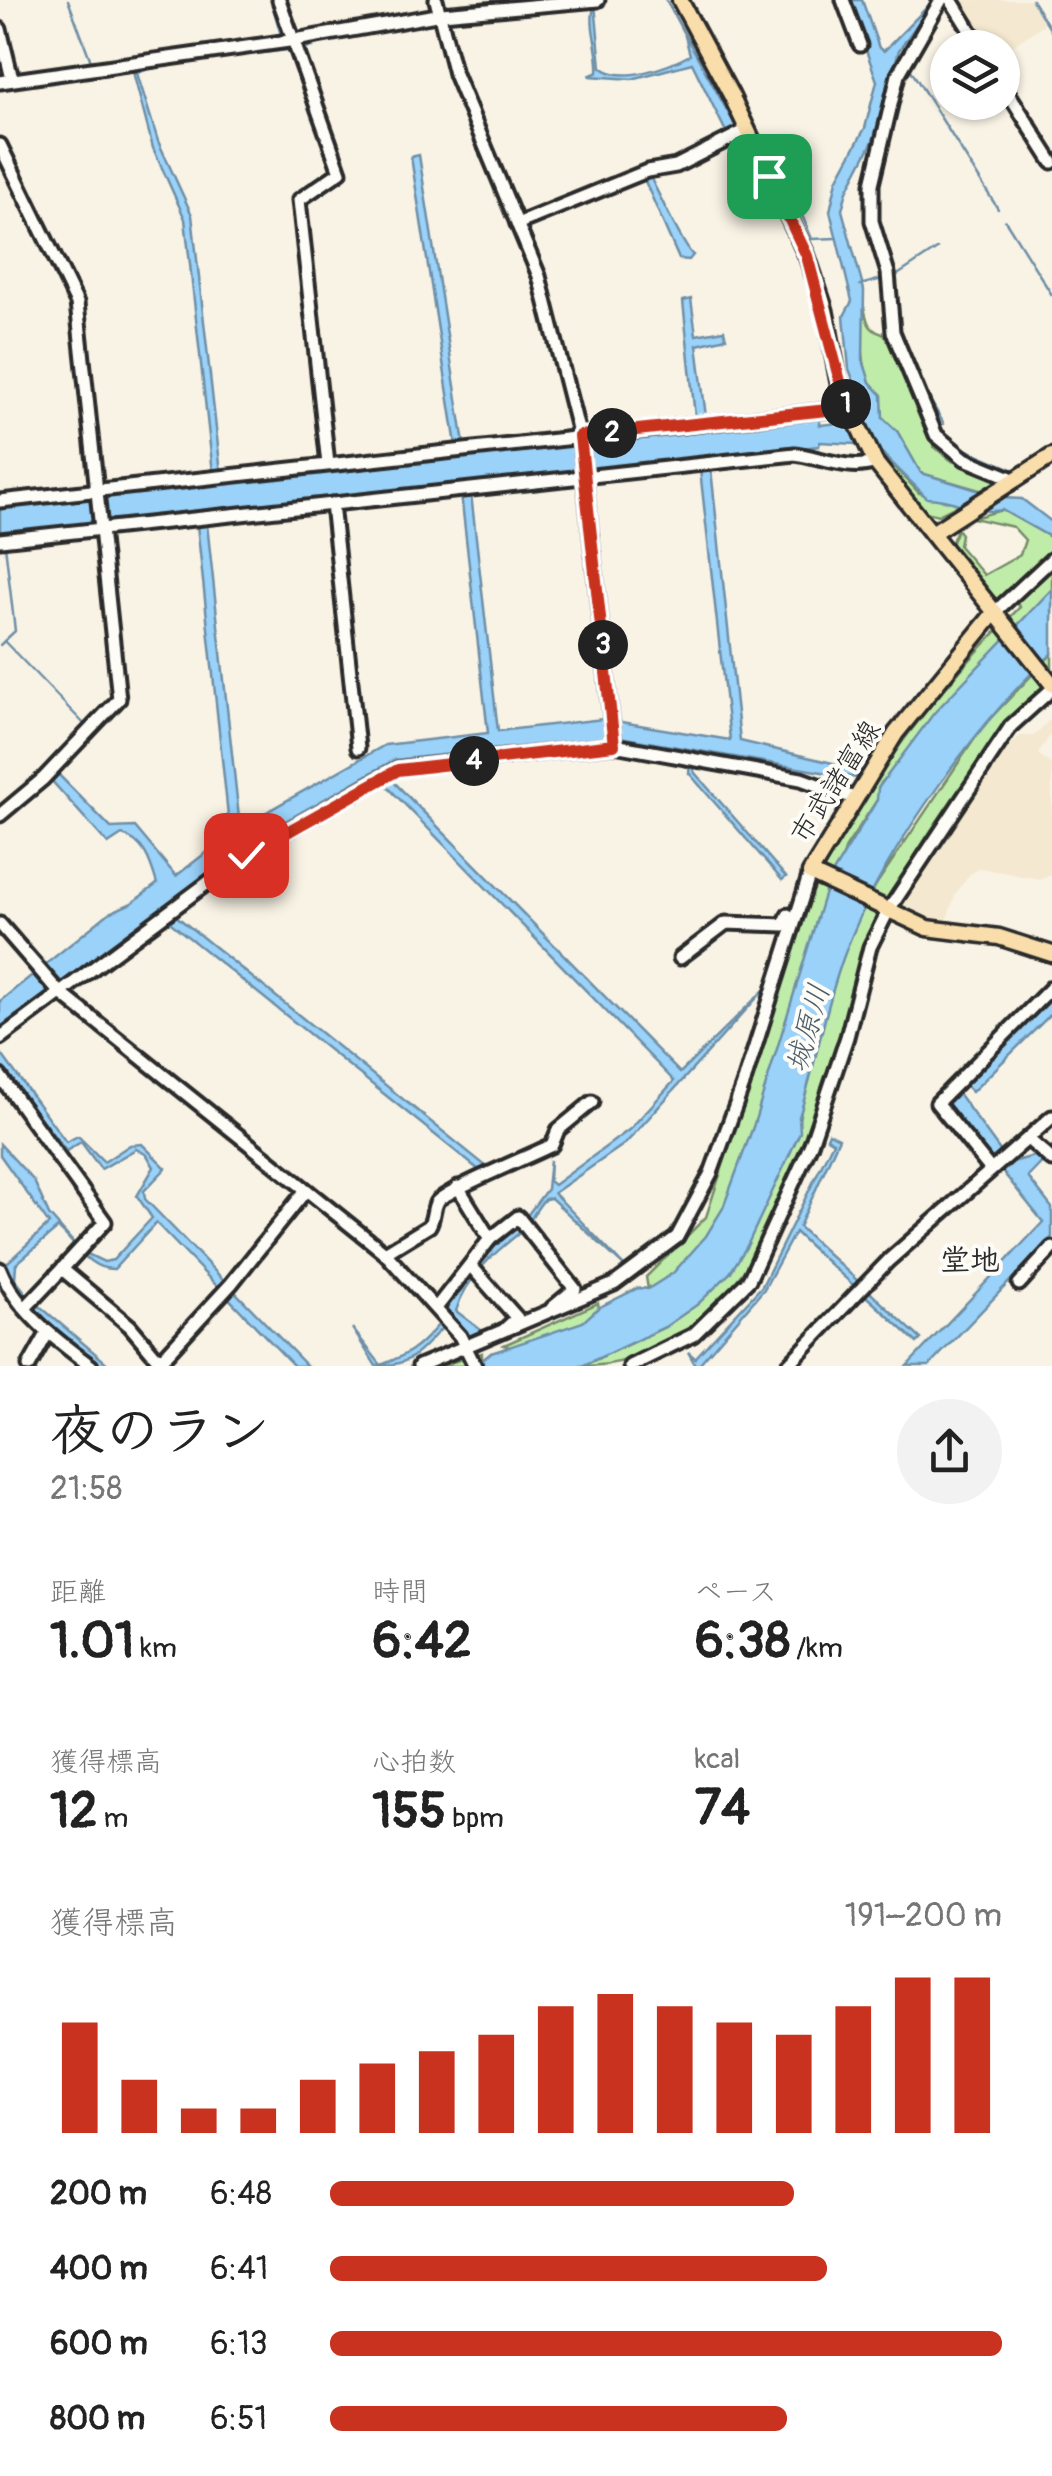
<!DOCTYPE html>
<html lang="ja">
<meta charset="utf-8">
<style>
:root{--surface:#fff;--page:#f2f2f2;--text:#222;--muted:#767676;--accent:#c8321e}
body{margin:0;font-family:Pangolin,"Klee One",sans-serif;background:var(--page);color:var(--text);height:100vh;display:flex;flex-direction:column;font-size:38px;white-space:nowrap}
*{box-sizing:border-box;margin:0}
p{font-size:32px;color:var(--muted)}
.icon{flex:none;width:55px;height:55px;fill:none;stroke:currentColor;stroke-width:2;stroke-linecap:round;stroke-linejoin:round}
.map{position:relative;height:1366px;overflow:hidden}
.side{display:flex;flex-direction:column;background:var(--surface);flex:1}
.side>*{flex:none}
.tools{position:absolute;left:930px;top:30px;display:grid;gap:20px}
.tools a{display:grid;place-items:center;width:90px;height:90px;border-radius:50%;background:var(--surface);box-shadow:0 2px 8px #0004;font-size:50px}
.pin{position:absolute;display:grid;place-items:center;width:85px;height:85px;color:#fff;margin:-42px;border-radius:20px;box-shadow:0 5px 15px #0006}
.km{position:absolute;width:50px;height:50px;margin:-25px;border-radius:50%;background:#222;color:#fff;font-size:28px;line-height:50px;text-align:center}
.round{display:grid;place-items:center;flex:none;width:105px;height:105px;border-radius:52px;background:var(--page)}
.summary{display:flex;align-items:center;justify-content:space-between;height:170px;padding:0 50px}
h1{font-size:55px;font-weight:800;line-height:75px}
.figures{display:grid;grid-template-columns:repeat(3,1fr);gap:15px;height:170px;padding:10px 50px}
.figures div{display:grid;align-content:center}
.figures b{font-size:50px;font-weight:800}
.figures small{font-size:28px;font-weight:400}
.figures p{font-size:28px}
.chart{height:280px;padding:20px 50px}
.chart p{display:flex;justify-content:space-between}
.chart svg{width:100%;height:180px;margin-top:10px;stroke:var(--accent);stroke-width:6}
ul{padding:0 50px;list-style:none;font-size:32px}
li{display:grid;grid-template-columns:160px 120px 1fr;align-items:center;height:75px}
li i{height:25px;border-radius:12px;background:var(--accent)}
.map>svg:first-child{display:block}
.built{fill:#f4e8d0}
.green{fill:#c0eca9;stroke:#768c6a;stroke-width:2.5}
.water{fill:#9ad2f9;stroke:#6e8fa7;stroke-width:2.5}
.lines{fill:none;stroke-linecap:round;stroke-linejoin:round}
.stream{stroke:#6e8fa7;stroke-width:2.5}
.minor-casing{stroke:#2b2b2b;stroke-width:19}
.major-casing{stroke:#2b2b2b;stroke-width:21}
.minor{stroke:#fdfcf7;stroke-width:11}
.major{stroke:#f9deab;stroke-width:14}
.route-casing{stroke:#fff;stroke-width:20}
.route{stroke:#c8321e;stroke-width:12}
.labels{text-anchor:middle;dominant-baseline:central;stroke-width:8;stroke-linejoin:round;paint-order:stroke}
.street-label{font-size:28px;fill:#2b2b2b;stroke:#fdfcf7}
.water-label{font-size:30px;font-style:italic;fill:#4c5d69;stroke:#fdfcf7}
.neighbourhood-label{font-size:30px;font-weight:bold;fill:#2b2b2b;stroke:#fdfcf7}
</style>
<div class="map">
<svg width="1052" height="1366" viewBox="0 0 1052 1366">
<rect width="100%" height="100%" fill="#f9f3e5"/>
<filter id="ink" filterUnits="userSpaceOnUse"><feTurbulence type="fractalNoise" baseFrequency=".01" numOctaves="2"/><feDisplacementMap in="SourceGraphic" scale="20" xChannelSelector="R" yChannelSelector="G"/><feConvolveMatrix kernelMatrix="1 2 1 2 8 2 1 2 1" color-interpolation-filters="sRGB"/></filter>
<g filter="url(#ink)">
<g class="built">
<polygon points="954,0 1032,0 1046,23 1003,52 1002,48 984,47"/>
<polygon points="1052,717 1052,732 1038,754 1052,765 1052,874 1039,879 980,868 970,874 956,893 945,925 904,915 900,903 986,768 1020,736 1034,736"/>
</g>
<g class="green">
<path d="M 863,302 C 867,321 867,332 888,335 L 934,447 L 952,461 L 999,480 L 983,491 L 921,473 L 897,431 L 883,418 C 882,399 878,397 870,382 C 862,369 859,317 863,302 Z"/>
<polygon points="874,445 919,493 960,504 938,515 918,510"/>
<polygon points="1002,510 1052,538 1052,555 1003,598 994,598 951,544 957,529 961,534 959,546 984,575 1020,555 1025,540 1013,527 973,518"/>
<path d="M 1052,566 L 1052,617 L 881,783 L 877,800 L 846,847 L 726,1211 L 674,1283 L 485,1366 L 440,1366 L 482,1353 L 482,1362 L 491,1353 L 512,1348 L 504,1345 L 598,1303 L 599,1308 L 638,1288 L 648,1289 L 646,1277 L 706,1217 L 813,892 C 860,786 938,689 1020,607 L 1016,602 Z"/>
<path d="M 1052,654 L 1052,677 C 983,746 913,851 868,937 C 854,965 852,1003 844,1033 C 810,1160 740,1366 582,1366 L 665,1327 L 730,1273 L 796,1133 L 838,941 L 984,725 Z"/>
</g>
<g class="water">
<polygon points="271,0 276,0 289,45 311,41 313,47 157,66 137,73 158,141 192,215 221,473 213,473 185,219 153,148 132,68 284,46"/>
<path d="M 666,0 L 755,161 L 753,165 L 731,142 L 692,63 L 632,79 L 589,76 L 598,72 C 600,50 587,24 595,4 L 601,67 C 621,85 670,66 690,55 L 685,36 Z"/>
<path d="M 848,0 L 862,0 L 879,48 L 884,51 L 934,0 L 899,50 L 873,141 L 847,191 L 842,210 L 864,290 L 863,360 L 870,382 L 882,395 L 883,418 L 897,431 L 921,473 L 1003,498 L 1022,499 L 1052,522 L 1052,538 L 1002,510 C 975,515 955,498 927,498 L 874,445 L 820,442 L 819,446 L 0,533 L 0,506 L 792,419 L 820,419 L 820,425 L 862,421 L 867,416 L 849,369 L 844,316 L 852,301 L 830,211 L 837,180 L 865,128 L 877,81 Z"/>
<polygon points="419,155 464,444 456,445 411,157"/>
<path d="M 644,179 L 651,179 C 658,192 685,250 693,255 L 689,260 L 679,259 Z"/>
<polygon points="691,299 696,335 724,330 726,338 697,345 706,417 695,417 683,301"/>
<path d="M 711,469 L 740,741 L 862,770 L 856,778 L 619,737 L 394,760 L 243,845 L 164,909 L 0,1027 L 0,1001 L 109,913 L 132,903 L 157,884 C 151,864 145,841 122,835 L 108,844 L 51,780 L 58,774 L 111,828 L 135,827 L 176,876 L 230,834 L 197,525 L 207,524 L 240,827 L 385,745 L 488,733 L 461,494 L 471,494 L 498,731 L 603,719 L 730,740 L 700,470 Z"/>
<path d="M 1052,589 L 1052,654 C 981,718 890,844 853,933 C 828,990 818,1057 799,1117 L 800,1132 L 747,1246 L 730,1273 L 698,1304 L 665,1327 L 582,1366 L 474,1366 L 491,1353 L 583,1322 L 598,1308 L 638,1288 L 648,1289 L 673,1273 L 706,1236 L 723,1208 L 753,1127 L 829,879 L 877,800 L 878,788 L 934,713 Z"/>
<polygon points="690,762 695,773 786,877 782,880 689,773"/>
<path d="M 389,777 L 680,1073 L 764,990 L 626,1143 L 554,1193 L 625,1267 L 551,1198 L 545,1199 C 535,1208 531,1223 522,1231 C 495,1252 466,1277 456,1311 L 481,1330 L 469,1336 L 453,1319 C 422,1342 421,1366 376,1366 L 352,1328 L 381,1365 C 421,1350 421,1342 448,1315 L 446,1309 L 478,1263 L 526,1217 L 547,1189 L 550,1160 L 549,1181 L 554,1185 L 630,1129 L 674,1081 L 382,781 Z"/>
<polygon points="175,915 487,1167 479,1170 167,920"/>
<polygon points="1052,995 1052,1013 972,1092 963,1083"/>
<path d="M 0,1052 L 66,1142 L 78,1136 L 104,1162 L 130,1145 L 142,1144 L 166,1168 L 144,1191 L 145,1199 L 307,1366 L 294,1366 L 156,1223 L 114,1269 C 88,1270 75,1242 58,1228 L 16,1264 L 15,1279 L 29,1297 L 110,1366 L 100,1366 C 70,1342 12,1302 7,1263 L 49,1224 L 0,1155 L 0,1144 L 34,1181 L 49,1215 L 81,1251 L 104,1262 L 113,1260 L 152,1218 L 137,1196 L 154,1167 L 147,1155 L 136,1149 L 101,1169 L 81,1142 L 66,1151 L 0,1066 Z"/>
<polygon points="955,1089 1009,1163 1041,1154 1052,1146 1052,1152 1028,1177 1052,1208 1052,1237 929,1366 907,1366 1043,1222 948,1104 948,1097"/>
<path d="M 829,1133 L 839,1138 L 799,1227 L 921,1339 L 917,1343 C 877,1304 835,1271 795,1232 L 764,1289 L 700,1363 L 702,1366 L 696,1366 L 688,1352 L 695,1358 L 762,1286 L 833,1142 L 827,1138 Z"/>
</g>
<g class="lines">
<g class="stream">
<polyline points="68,0 92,64"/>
<polyline points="1032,0 1052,32"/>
<polyline points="909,67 998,209"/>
<polyline points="791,189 812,239 836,238"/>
<polyline points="1005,220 1052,295"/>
<polyline points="893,278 937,249"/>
<polyline points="860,285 882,279"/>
<polyline points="898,321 921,384 944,424"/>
<polyline points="958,446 1012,469"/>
<polyline points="4,641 87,727"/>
<polyline points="0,645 15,631 5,545"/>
</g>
<g class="minor-casing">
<g id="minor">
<polyline points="279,0 340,172 299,200 328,464"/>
<polyline points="436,0 455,74 539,276 580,437 614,745"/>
<polyline points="843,0 860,45"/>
<polyline points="941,0 898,75 872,184 872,221 888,273 893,332 936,435 965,459 1016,480"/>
<polyline points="951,0 981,48"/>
<polyline points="0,29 12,79"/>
<polyline points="0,82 289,41 442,14 598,0"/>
<polyline points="1002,83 1052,162"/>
<polyline points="0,145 77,303 119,699 43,779 0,815"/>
<polyline points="517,224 647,171 676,166 747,130"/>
<polyline points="0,501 847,408"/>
<polyline points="332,504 358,748"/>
<path d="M 0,540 L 795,454 C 819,457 852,472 875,462"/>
<polyline points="995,612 1052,559"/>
<polyline points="0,924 58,991 385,1253 460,1336 475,1366"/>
<polyline points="680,958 726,923 784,925 788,915"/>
<polyline points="0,1038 245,855 398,769 614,745 801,779 854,798"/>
<polyline points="0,1076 105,1222 62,1269"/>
<polyline points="1028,1139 1052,1160"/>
<polyline points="991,1170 937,1103 1052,987"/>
<polyline points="458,1187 490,1239"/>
<path d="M 385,1253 L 429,1226 C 434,1218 432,1212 436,1203 C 441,1192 533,1155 552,1145 L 558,1130 L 592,1102"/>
<polyline points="471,1266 517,1318 505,1329"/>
<path d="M 0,1269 C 17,1311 56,1340 91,1366"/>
<polyline points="1019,1284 1052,1248"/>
<polyline points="26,1307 62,1269 130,1326 157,1358 164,1357 231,1284 306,1190"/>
<polyline points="436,1308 490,1239 518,1217 575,1289 552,1308"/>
<polyline points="29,1366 47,1334"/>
<polyline points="419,1366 614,1284 677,1237 711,1173 743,1085 810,873"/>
<polyline points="630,1366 693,1335 749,1280 811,1144 847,1037 870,947 888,911 1011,726 1052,689"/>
<polyline points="787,1366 889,1260 1052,1117"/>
</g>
</g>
<g class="major-casing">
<g id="major">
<polyline points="680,0 731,95 807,256 825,310 839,384 875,462 1052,684"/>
<polyline points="932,533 1052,456"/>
<polyline points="995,612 896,733 810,873 927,928 999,937 1052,954"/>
</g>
</g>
<use href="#minor" class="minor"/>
<use href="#major" class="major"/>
</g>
</g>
<g class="lines" filter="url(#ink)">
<g class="route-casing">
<polyline id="route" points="246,855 398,770 614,745 580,436 847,408 807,256 769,176"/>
</g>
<use href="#route" class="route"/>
</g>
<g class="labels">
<g class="street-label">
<text transform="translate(836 782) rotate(-57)">市武諸富線</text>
</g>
<g class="water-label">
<text transform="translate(808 1028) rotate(-74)">城原川</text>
</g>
<g class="neighbourhood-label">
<text x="970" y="1260">堂地</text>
</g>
</g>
</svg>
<div class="tools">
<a><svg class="icon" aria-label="layers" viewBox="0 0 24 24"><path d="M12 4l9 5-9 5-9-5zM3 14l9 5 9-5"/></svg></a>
</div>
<div class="pin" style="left:769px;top:176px;background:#1e9e55"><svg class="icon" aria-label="arrive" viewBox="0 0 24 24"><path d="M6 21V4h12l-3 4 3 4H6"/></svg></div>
<div class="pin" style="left:246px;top:855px;background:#d93025"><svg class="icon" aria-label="check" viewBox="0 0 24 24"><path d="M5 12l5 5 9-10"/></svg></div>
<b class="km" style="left:846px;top:404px">1</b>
<b class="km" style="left:612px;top:433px">2</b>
<b class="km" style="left:603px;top:645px">3</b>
<b class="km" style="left:474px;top:761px">4</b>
</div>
<section class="side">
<div class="summary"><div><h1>夜のラン</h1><p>21:58</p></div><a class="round"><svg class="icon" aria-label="share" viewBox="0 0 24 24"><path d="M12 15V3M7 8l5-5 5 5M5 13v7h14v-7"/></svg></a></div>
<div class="figures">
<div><p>距離</p><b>1.01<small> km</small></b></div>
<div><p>時間</p><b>6:42</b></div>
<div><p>ペース</p><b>6:38<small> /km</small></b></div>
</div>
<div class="figures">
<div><p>獲得標高</p><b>12<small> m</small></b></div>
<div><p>心拍数</p><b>155<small> bpm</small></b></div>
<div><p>kcal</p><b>74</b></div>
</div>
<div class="chart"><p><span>獲得標高</span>191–200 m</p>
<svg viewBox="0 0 160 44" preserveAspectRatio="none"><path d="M5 44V17M15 44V31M25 44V38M35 44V38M45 44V31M55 44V27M65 44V24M75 44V20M85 44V13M95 44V10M105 44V13M115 44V17M125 44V20M135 44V13M145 44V6M155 44V6"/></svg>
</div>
<ul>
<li><b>200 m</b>6:48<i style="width:69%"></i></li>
<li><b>400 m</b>6:41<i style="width:74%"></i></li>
<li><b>600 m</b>6:13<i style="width:100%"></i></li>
<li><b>800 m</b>6:51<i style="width:68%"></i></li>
</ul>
</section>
